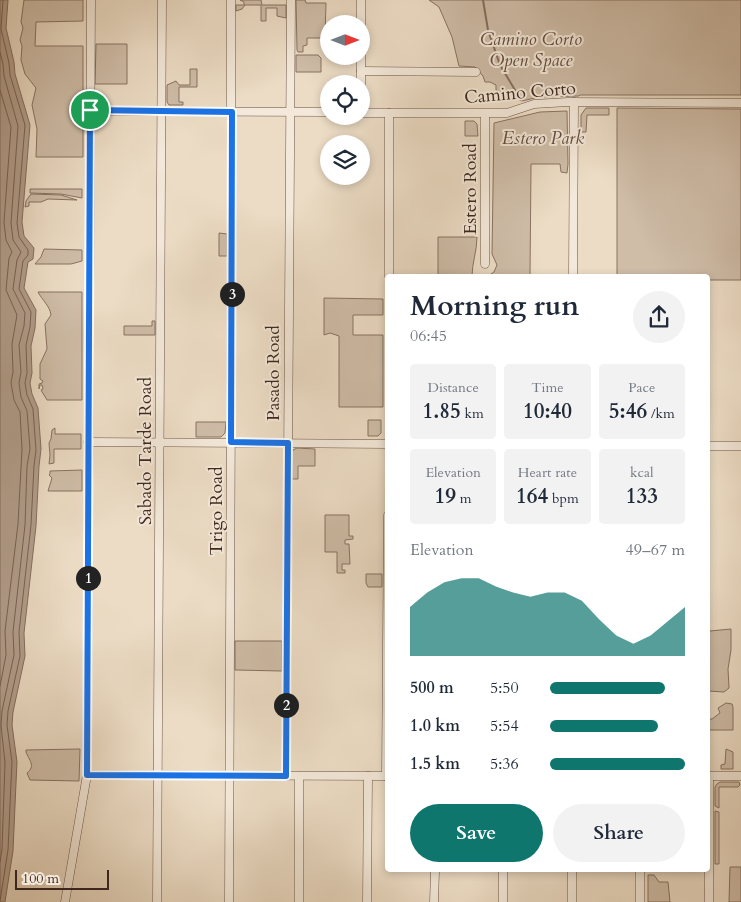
<!DOCTYPE html>
<meta charset="utf-8">
<style>
:root{--surface:#fff;--page:#f2f2f3;--text:#1f2937;--muted:#747a83;--accent:#0f766e}
body{margin:0;font-family:Cardo,serif;background:var(--page);color:var(--text);height:100vh;display:flex;flex-direction:column;font-size:19px;white-space:nowrap}
*{box-sizing:border-box;margin:0}
p{font-size:16px;color:var(--muted)}
.icon{flex:none;width:28px;height:28px;fill:none;stroke:currentColor;stroke-width:2;stroke-linecap:round;stroke-linejoin:round}
.map{position:relative;flex:1;overflow:hidden}
.drawer{position:absolute;left:385px;top:274px;width:325px;height:598px;display:flex;flex-direction:column;background:var(--surface);border-radius:5px;box-shadow:0 2px 8px #0003}
.drawer>*{flex:none}
.needle{width:32px;rotate:90deg}
.buttons{position:absolute;left:320px;top:15px;display:grid;gap:10px}
.buttons a{display:grid;place-items:center;width:50px;height:50px;border-radius:50%;background:var(--surface);box-shadow:0 2px 8px #0003;font-size:25px}
.scale{position:absolute;left:15px;bottom:12px;width:94px;box-sizing:border-box;padding-left:5px;border:2px solid #40271d;border-top:0;font-size:14px;line-height:18px;white-space:nowrap;color:#40271d;-webkit-text-stroke:4px #f3e8d9;paint-order:stroke}
.pin{position:absolute;display:grid;place-items:center;width:42px;height:42px;color:#fff;margin:-21px;border:2px solid #fff;border-radius:50%;box-shadow:0 1px 5px #0007}
.km{position:absolute;width:25px;height:25px;margin:-12px;border-radius:50%;background:#222;color:#fff;font-size:14px;line-height:25px;text-align:center}
.round{display:grid;place-items:center;flex:none;width:52px;height:52px;border-radius:26px;background:var(--page)}
.overview{display:flex;align-items:center;justify-content:space-between;height:85px;padding:0 25px}
h1{font-size:28px;font-weight:700;line-height:38px}
.stats{display:grid;grid-template-columns:repeat(3,1fr);gap:8px;height:85px;padding:5px 25px}
.stats div{display:grid;align-content:center;border-radius:5px;background:var(--page);text-align:center}
.stats b{font-size:21px;font-weight:700}
.stats small{font-size:14px;font-weight:400}
.stats p{font-size:14px}
.chart{height:140px;padding:10px 25px}
.chart p{display:flex;justify-content:space-between}
.chart svg{width:100%;height:90px;margin-top:5px;fill:var(--accent);opacity:.7}
.action{display:flex;gap:10px;margin-top:auto;padding:10px 25px}
.action a{flex:1;height:58px;border-radius:30px;background:var(--accent);color:#fff;font-size:20px;font-weight:700;line-height:58px;text-align:center}
.action a+a{background:var(--page);color:var(--text)}
ul{padding:0 25px;list-style:none;font-size:16px}
li{display:grid;grid-template-columns:80px 60px 1fr;align-items:center;height:38px}
li i{height:12px;border-radius:6px;background:var(--accent)}
.map>svg:first-child{display:block}
.green{fill:#cfbda8;stroke:#887262}
.water{fill:#b29e8c;stroke:#846e60}
.lines{fill:none;stroke-linecap:round;stroke-linejoin:round}
.shore{stroke:#796254;stroke-width:1}
.stream{stroke:#846e60;stroke-width:2}
.minor-casing{stroke:#6b5447;stroke-width:9}
.minor{stroke:#f3e8d9;stroke-width:8}
.route-casing{stroke:#fff;stroke-width:10}
.route{stroke:#1a73e8;stroke-width:6}
.labels{text-anchor:middle;dominant-baseline:central;stroke-width:4;stroke-linejoin:round;paint-order:stroke}
.park-label{font-size:18px;font-style:italic;fill:#644c40;stroke:#f3e8d9}
.street-label{font-size:18px;fill:#40271d;stroke:#f3e8d9}
</style>
<div class="map">
<svg width="741" height="902" viewBox="0 0 741 902">
<rect width="100%" height="100%" fill="#ecdcc5"/>
<filter id="stains"><feTurbulence type="fractalNoise" baseFrequency=".004" numOctaves="4"/><feColorMatrix values="0 0 0 0 .2 0 0 0 0 .09 0 0 0 0 .02 0 0 0 .5 -.17"/></filter>
<radialGradient id="worn" r=".72"><stop offset=".6" stop-color="#630" stop-opacity="0"/><stop offset="1" stop-color="#630" stop-opacity=".3"/></radialGradient>
<g class="green">
<polygon points="24,0 83,0 83,21 36,22 35,46 83,46 83,157 36,157 37,129 32,105 36,88 25,74 21,60 22,46 20,40 23,28 21,22"/>
<polygon points="240,0 261,0 262,5 286,5 286,18 277,16 277,8 266,8 266,21 261,21 261,5 245,5 242,9 236,11 236,5 244,5 244,2"/>
<polygon points="296,0 305,0 306,3 326,3 325,38 307,38 307,45 303,46 303,52 298,52 297,50"/>
<polygon points="429,0 741,0 741,95 580,95 579,96 539,97 522,101 496,90 496,85 490,82 485,82 483,76 475,67 459,66 452,37 439,7"/>
<polygon points="96,44 127,44 127,84 95,84"/>
<polygon points="296,55 318,55 321,58 321,72 296,72"/>
<polygon points="190,69 197,69 197,87 179,87 179,102 183,102 183,105 169,105 167,102 167,85 176,81 179,85 190,85"/>
<polygon points="586,108 609,108 609,115 587,115 586,132 581,132 581,115"/>
<polygon points="617,108 741,109 741,280 708,280 708,276 617,276"/>
<polygon points="567,111 568,164 567,173 561,172 560,164 531,164 530,276 488,276 494,272 497,265 492,254 494,123 540,112"/>
<polygon points="465,121 474,121 477,124 478,136 465,136"/>
<polygon points="30,189 82,189 82,198 61,194 30,193"/>
<polygon points="31,194 61,195 77,200 48,199 41,202 29,202 29,206 25,207 26,201"/>
<polygon points="219,233 227,234 227,256 219,256"/>
<path d="M 438,237 L 477,237 C 477,251 472,263 472,276 L 438,276 Z"/>
<polygon points="44,249 82,250 82,261 71,264 35,264 41,257"/>
<path d="M 38,292 L 82,292 L 82,400 L 47,400 L 41,390 L 43,389 L 42,385 L 40,385 L 39,389 L 39,384 L 42,383 L 43,381 L 40,379 L 40,364 L 47,349 L 45,324 L 51,315 C 50,306 42,300 38,292 Z"/>
<polygon points="324,298 383,299 383,315 353,315 353,335 383,335 383,407 339,407 339,336 330,333 324,335"/>
<polygon points="152,321 155,321 155,335 124,335 124,326 152,326"/>
<polygon points="368,420 381,420 381,433 378,436 368,436"/>
<polygon points="196,422 226,422 225,433 221,437 196,437"/>
<polygon points="55,428 55,434 81,434 81,449 54,449 54,463 49,464 50,455 49,443 51,439 52,430"/>
<polygon points="297,448 315,449 315,466 298,466 298,479 292,479 292,453 293,450"/>
<polygon points="82,470 82,491 48,491 52,478 49,475 50,474 50,471"/>
<polygon points="325,515 349,515 349,536 353,536 353,539 345,540 345,544 349,544 350,564 342,564 342,570 345,570 345,573 337,573 337,552 325,552"/>
<polygon points="366,574 382,574 382,587 368,587 366,583"/>
<polygon points="731,629 731,650 728,669 729,688 724,692 708,691 708,634 710,631"/>
<polygon points="235,641 282,641 282,671 235,670"/>
<polygon points="726,703 732,704 733,707 733,730 708,730 708,719 712,719 720,713 718,708"/>
<path d="M 80,749 L 79,781 L 30,780 L 27,773 C 36,766 29,760 26,752 L 26,750 Z"/>
<polygon points="726,749 733,752 733,769 721,769 721,765 725,764"/>
<polygon points="720,782 739,782 740,785 738,787 719,787 719,808 715,806 715,787 717,784"/>
<polygon points="715,811 719,812 719,864 715,864"/>
<polygon points="730,867 741,867 741,902 729,902"/>
<polygon points="648,875 654,875 659,882 668,882 670,902 648,902"/>
</g>
<polygon class="water" points="0,0 8,0 6,28 14,62 15,74 30,125 22,222 24,236 34,248 33,259 28,262 24,288 36,310 35,328 31,346 32,373 30,383 32,394 38,408 41,449 39,466 36,526 24,633 25,656 13,712 12,725 17,762 16,783 13,851 5,902 0,902"/>
<g class="lines">
<g class="shore">
<polyline points="0,52 3,64 4,76 18,126 11,223 13,240 21,252 17,260 13,289 25,313 24,326 19,345 21,372 19,383 21,397 27,411 30,449 27,466 25,525 13,632 14,655 2,711 1,725 5,763 2,849 0,862"/>
<polyline points="0,90 11,127 4,222 6,240 12,252 9,258 6,290 17,315 12,344 13,372 11,383 14,400 20,412 22,449 18,524 5,631 6,655 0,686"/>
<polyline points="0,901 8,850 11,783 12,762 7,725 8,711 20,656 19,632 31,525 34,466 36,450 33,409 27,395 25,383 27,373 26,345 30,327 31,312 19,289 23,261 28,255 28,250 19,237 17,223 25,125 10,75 9,63 1,29 3,0"/>
</g>
<polyline class="stream" points="483,0 488,30 500,65 521,100"/>
<g class="minor-casing">
<g id="minor">
<polyline points="361,0 361,24"/>
<polyline points="361,71 476,72"/>
<polyline points="361,84 361,56"/>
<polyline points="90,111 329,112"/>
<polyline points="361,113 507,113 534,104 568,102 741,103"/>
<polyline points="485,264 485,114"/>
<polyline points="389,276 389,113"/>
<polyline points="573,276 574,102"/>
<polyline points="88,442 388,444"/>
<polyline points="708,446 741,446"/>
<polyline points="87,775 388,776"/>
<polyline points="286,776 291,0"/>
<polyline points="299,776 299,902"/>
<polyline points="386,776 388,515"/>
<polyline points="708,776 741,776"/>
<polyline points="65,902 87,775 91,0"/>
<polyline points="157,902 162,0"/>
<polyline points="229,902 232,133 231,104 231,0"/>
<polyline points="367,902 368,776"/>
<polyline points="434,902 435,871"/>
<polyline points="503,902 503,869"/>
<polyline points="572,902 572,869"/>
<polyline points="640,902 640,869"/>
<polyline points="709,902 709,776"/>
</g>
</g>
<use href="#minor" class="minor"/>
</g>
<g class="lines">
<g class="route-casing">
<polygon id="route" points="90,110 232,112 231,442 288,443 286,776 87,775"/>
</g>
<use href="#route" class="route"/>
</g>
<g class="labels">
<g class="park-label">
<text x="531" y="39">Camino Corto<tspan x="531" dy="21">Open Space</tspan></text>
<text x="543" y="138">Estero Park</text>
</g>
<g class="street-label">
<text transform="translate(520 93) rotate(-5)">Camino Corto</text>
<text transform="translate(470 189) rotate(-90)">Estero Road</text>
<text transform="translate(273 373) rotate(-90)">Pasado Road</text>
<text transform="translate(145 451) rotate(-90)">Sabado Tarde Road</text>
<text transform="translate(216 511) rotate(-90)">Trigo Road</text>
</g>
</g>
<rect width="100%" height="100%" filter="url(#stains)"/>
<rect width="100%" height="100%" fill="url(#worn)"/>
</svg>
<div class="buttons">
<a><svg class="needle" viewBox="-14 -14 28 28"><path d="M0-13l5 13h-10z" fill="#e53935"/><path d="M0 13l5-13h-10z" fill="#747a83"/></svg></a>
<a><svg class="icon" aria-label="locate" viewBox="0 0 24 24"><circle cx="12" cy="12" r="6"/><path d="M12 2v4M12 18v4M2 12h4M18 12h4"/></svg></a>
<a><svg class="icon" aria-label="layers" viewBox="0 0 24 24"><path d="M12 4l9 5-9 5-9-5zM3 14l9 5 9-5"/></svg></a>
</div>
<div class="scale">100 m</div>
<div class="pin" style="left:90px;top:110px;background:#1e9e55"><svg class="icon" aria-label="arrive" viewBox="0 0 24 24"><path d="M6 21V4h12l-3 4 3 4H6"/></svg></div>
<b class="km" style="left:88px;top:578px">1</b>
<b class="km" style="left:286px;top:705px">2</b>
<b class="km" style="left:232px;top:294px">3</b>
<section class="drawer">
<div class="overview"><div><h1>Morning run</h1><p>06:45</p></div><a class="round"><svg class="icon" aria-label="share" viewBox="0 0 24 24"><path d="M12 15V3M7 8l5-5 5 5M5 13v7h14v-7"/></svg></a></div>
<div class="stats">
<div><p>Distance</p><b>1.85<small> km</small></b></div>
<div><p>Time</p><b>10:40</b></div>
<div><p>Pace</p><b>5:46<small> /km</small></b></div>
</div>
<div class="stats">
<div><p>Elevation</p><b>19<small> m</small></b></div>
<div><p>Heart rate</p><b>164<small> bpm</small></b></div>
<div><p>kcal</p><b>133</b></div>
</div>
<div class="chart"><p><span>Elevation</span>49–67 m</p>
<svg viewBox="0 0 160 44" preserveAspectRatio="none"><path d="M0 44V20L10 13L20 8L30 6L40 6L50 10L60 13L70 15L80 13L90 13L100 17L110 26L120 34L130 38L140 34L150 27L160 20V44z"/></svg>
</div>
<ul>
<li><b>500 m</b>5:50<i style="width:85%"></i></li>
<li><b>1.0 km</b>5:54<i style="width:80%"></i></li>
<li><b>1.5 km</b>5:36<i style="width:100%"></i></li>
</ul>
<div class="action"><a>Save</a><a>Share</a></div>
</section>
</div>
